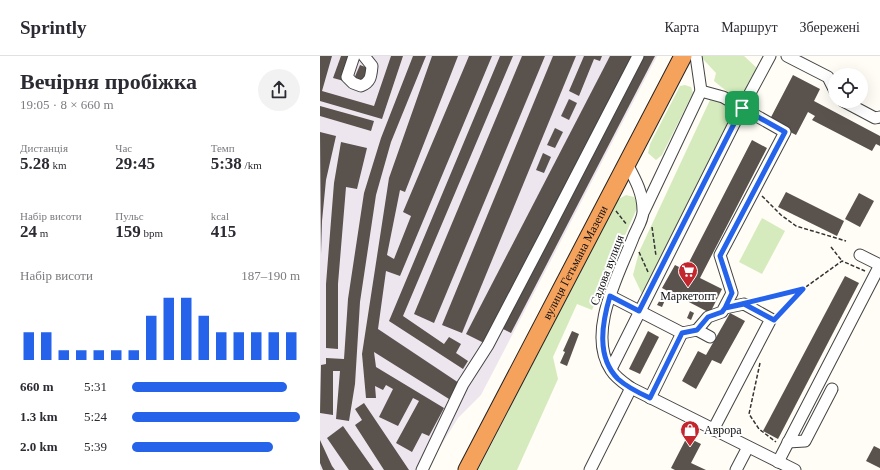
<!DOCTYPE html>
<html lang="uk">
<meta charset="utf-8">
<style>
:root{--surface:#fff;--page:#f2f2f3;--text:#2b2b33;--muted:#7c7c81;--line:#e1e1e2;--accent:#2563eb}
body{margin:0;font-family:"Times New Roman",serif;background:var(--page);color:var(--text);height:100vh;display:flex;flex-direction:column;font-size:15px;white-space:nowrap}
*{box-sizing:border-box;margin:0}
p{font-size:13px;color:var(--muted)}
.icon{flex:none;width:22px;height:22px;fill:none;stroke:currentColor;stroke-width:2;stroke-linecap:round;stroke-linejoin:round}
.map{position:relative;flex:1;overflow:hidden}
.sheet{display:flex;flex-direction:column;background:var(--surface);width:320px}
.sheet>*{flex:none}
.fabs{position:absolute;left:508px;top:12px;display:grid;gap:8px}
.fabs a{display:grid;place-items:center;width:40px;height:40px;border-radius:50%;background:var(--surface);box-shadow:0 4px 16px #0002;font-size:20px}
.pin{position:absolute;display:grid;place-items:center;width:34px;height:34px;color:#fff;margin:-17px;border-radius:8px;box-shadow:0 2px 6px #0006}
.round{display:grid;place-items:center;flex:none;width:42px;height:42px;border-radius:21px;background:var(--page)}
.head{display:flex;align-items:center;justify-content:space-between;height:68px;padding:0 20px}
h1{font-size:22px;font-weight:600;line-height:30px}
.figures{display:grid;grid-template-columns:repeat(3,1fr);gap:6px;height:68px;padding:4px 20px}
.figures div{display:grid;align-content:center}
.figures b{font-size:17px;font-weight:600}
.figures small{font-size:11px;font-weight:400}
.figures p{font-size:11px}
.chart{height:112px;padding:8px 20px}
.chart p{display:flex;justify-content:space-between}
.chart svg{width:100%;height:72px;margin-top:4px;stroke:var(--accent);stroke-width:6}
ul{padding:0 20px;list-style:none;font-size:13px}
li{display:grid;grid-template-columns:64px 48px 1fr;align-items:center;height:30px}
li i{height:10px;border-radius:5px;background:var(--accent)}
header{display:flex;align-items:center;gap:24px;box-sizing:border-box;height:56px;padding:0 20px;background:var(--surface);border-bottom:1px solid var(--line)}
header strong{font-size:19px}
nav{display:flex;gap:22px;margin-inline-start:auto;font-size:14px}
main{display:flex;flex:1;min-height:0}
.map>svg:first-child{display:block}
.industrial{fill:#eee6ef}
.green{fill:#d5ebbd}
.building{fill:#5a524d}
.lines{fill:none;stroke-linecap:round;stroke-linejoin:round}
.minor-casing{stroke:#444;stroke-width:13}
.highway-casing{stroke:#222;stroke-width:19}
.path{stroke:#333;stroke-width:1.5;stroke-dasharray:4 2;stroke-linecap:butt}
.minor{stroke:#fff;stroke-width:11}
.highway{stroke:#f5a25d;stroke-width:17}
.route-casing{stroke:#fff;stroke-width:8}
.route{stroke:#2563eb;stroke-width:5}
.labels{text-anchor:middle;dominant-baseline:central;stroke-width:4;stroke-linejoin:round;paint-order:stroke}
.street-label{font-size:12px;fill:#111;stroke:#fff}
.poi-label{font-size:12px;fill:#111;stroke:#fff}
</style>
<header>
<strong>Sprintly</strong>
<nav><a>Карта</a><a>Маршрут</a><a>Збережені</a></nav>
</header>
<main>
<section class="sheet">
<div class="head"><div><h1>Вечірня пробіжка</h1><p>19:05 · 8 × 660 m</p></div><a class="round"><svg class="icon" aria-label="share" viewBox="0 0 24 24"><path d="M12 15V3M7 8l5-5 5 5M5 13v7h14v-7"/></svg></a></div>
<div class="figures">
<div><p>Дистанція</p><b>5.28<small> km</small></b></div>
<div><p>Час</p><b>29:45</b></div>
<div><p>Темп</p><b>5:38<small> /km</small></b></div>
</div>
<div class="figures">
<div><p>Набір висоти</p><b>24<small> m</small></b></div>
<div><p>Пульс</p><b>159<small> bpm</small></b></div>
<div><p>kcal</p><b>415</b></div>
</div>
<div class="chart"><p><span>Набір висоти</span>187–190 m</p>
<svg viewBox="0 0 160 44" preserveAspectRatio="none"><path d="M5 44V27M15 44V27M25 44V38M35 44V38M45 44V38M55 44V38M65 44V38M75 44V17M85 44V6M95 44V6M105 44V17M115 44V27M125 44V27M135 44V27M145 44V27M155 44V27"/></svg>
</div>
<ul>
<li><b>660 m</b>5:31<i style="width:92%"></i></li>
<li><b>1.3 km</b>5:24<i style="width:100%"></i></li>
<li><b>2.0 km</b>5:39<i style="width:84%"></i></li>
</ul>
</section>
<div class="map">
<svg width="560" height="414" viewBox="0 0 560 414">
<rect width="100%" height="100%" fill="#fffdf5"/>
<polygon class="industrial" points="0,0 337,0 161,339 138,362 106,414 1,414 0,413"/>
<g class="green">
<polygon points="382,0 424,0 438,13 423,42 410,38 394,25 396,17 382,2"/>
<polygon points="365,29 371,31 373,37 342,99 336,104 328,97 330,88 360,30"/>
<path d="M 390,44 C 404,45 408,46 414,59 L 322,238 L 313,219 L 319,196 Z"/>
<polygon points="306,139 314,141 318,150 272,254 257,248 233,301 238,323 197,414 158,414 294,151 297,144"/>
<polygon points="442,162 465,175 442,218 419,206"/>
</g>
<g class="building">
<polygon points="0,0 12,0 2,35 54,50 71,0 83,0 62,63 0,45"/>
<polygon points="21,0 32,0 24,25 13,22"/>
<polygon points="93,0 106,0 71,86 56,139 40,246 35,328 29,365 16,363 20,315 13,315 13,359 0,357 1,309 6,308 6,302 24,303 28,243 44,137 61,82"/>
<polygon points="112,0 138,0 85,136 80,134 67,199 74,203 91,160 83,156 149,0 172,0 80,220 66,215 58,273 139,327 129,343 54,296 56,311 124,352 109,380 102,377 92,396 76,387 99,345 93,342 78,370 59,361 73,333 66,329 63,334 55,330 56,342 46,342 42,298 69,122"/>
<polygon points="180,0 193,0 83,260 124,288 129,281 141,288 136,297 148,305 143,313 69,265"/>
<polygon points="202,0 225,0 114,267 94,258"/>
<polygon points="233,0 256,0 142,277 122,269"/>
<polygon points="264,0 282,0 280,5 274,3 259,40 249,35"/>
<polygon points="290,0 314,0 164,287 146,278"/>
<polygon points="323,0 335,0 191,277 181,272"/>
<polygon points="40,9 48,12 42,28 33,25"/>
<polygon points="473,19 500,33 494,45 560,80 560,90 556,88 552,95 492,64 495,60 488,56 476,79 449,65"/>
<polygon points="249,43 257,47 249,64 241,60"/>
<polygon points="0,50 54,65 51,75 0,60"/>
<polygon points="235,72 243,76 235,92 227,89"/>
<polygon points="0,76 16,80 6,124 2,165 1,198"/>
<polygon points="432,84 447,92 380,222 402,233 390,257 342,232 355,209 365,214"/>
<polygon points="21,86 47,92 37,133 26,131 18,228 18,293 6,292 6,228 14,127"/>
<polygon points="223,97 231,101 224,117 216,114"/>
<polygon points="466,136 524,165 517,180 458,151"/>
<polygon points="539,137 554,145 540,171 525,163"/>
<polygon points="525,220 539,227 458,383 443,375"/>
<polygon points="341,242 345,244 342,251 337,249"/>
<polygon points="370,255 374,257 371,264 367,262"/>
<polygon points="410,257 425,265 401,308 392,304 376,333 362,325 378,295 386,299"/>
<polygon points="252,275 259,278 247,310 240,307 245,296 243,295"/>
<polygon points="328,275 339,281 320,318 309,313"/>
<polygon points="44,347 89,414 64,414 35,369 42,364 35,353"/>
<polygon points="23,370 54,414 29,414 7,382"/>
<polygon points="367,381 381,388 371,407 386,414 355,414 351,412"/>
<polygon points="0,384 12,410 15,414 3,414 0,407"/>
<polygon points="554,390 560,393 560,412 546,405"/>
</g>
<g class="lines">
<g class="minor-casing">
<g id="minor">
<path d="M 34,0 L 27,21 L 33,27 L 41,30 C 51,26 51,20 52,10 L 44,0"/>
<polyline points="467,0 508,21 515,35"/>
<polyline points="523,45 555,62 560,61"/>
<path d="M 307,108 C 315,123 323,137 323,154 C 324,162 316,174 313,182 C 299,218 266,277 291,314 C 296,322 304,327 311,332 L 475,414"/>
<polyline points="324,155 381,35 376,0"/>
<polyline points="290,240 362,277 330,342"/>
<polyline points="377,274 390,281"/>
<polyline points="362,277 377,274 388,261 402,256 412,237 400,199 465,76 403,41 381,35"/>
<polyline points="291,313 422,52 450,0"/>
<polyline points="393,374 451,263 424,248 405,252"/>
<polyline points="468,386 485,385 512,333"/>
<polyline points="458,406 560,209 540,199"/>
<polyline points="102,414 143,328 168,289 225,180 318,0"/>
<polyline points="270,414 311,332"/>
<polyline points="416,414 428,391"/>
</g>
</g>
<g class="highway-casing">
<g id="highway">
<path id="s1" d="M 147,414 L 363,0"/>
</g>
</g>
<g class="path">
<polyline points="442,140 461,159 476,170 526,185"/>
<polyline points="296,155 307,169"/>
<polyline points="332,171 336,200"/>
<polyline points="511,191 522,205"/>
<polyline points="319,196 328,216"/>
<polyline points="440,245 483,233 522,205 545,215"/>
<polyline points="460,258 483,233"/>
<polyline points="440,307 429,358 439,373 456,386"/>
</g>
<use href="#minor" class="minor"/>
<use href="#highway" class="highway"/>
</g>
<g class="lines">
<g class="route-casing">
<path id="route" d="M 422,52 L 319,255 L 290,240 C 282,267 276,301 298,323 C 307,331 319,337 330,342 L 362,277 L 377,274 L 388,261 L 402,256 L 405,252 L 424,248 L 454,264 L 483,233 L 405,252 L 412,237 L 400,200 L 465,76 L 422,52"/>
</g>
<use href="#route" class="route"/>
</g>
<defs>
<g id="supermarket-pin" transform="scale(1)"><path d="M0 17L-7.5 6A9.5 9.5 0 1 1 7.5 6Z" fill="#c4262e" stroke="#fff"/><path d="M-6-5.5h2.5l.6 2H6L4.5 2H-2.5L-4.4-4H-6ZM-1.5 3.2a1.3 1.3 0 1 0 .1 0ZM3 3.2a1.3 1.3 0 1 0 .1 0Z" fill="#fff"/></g>
<g id="shop-pin" transform="scale(1)"><path d="M0 17L-7.5 6A9.5 9.5 0 1 1 7.5 6Z" fill="#c4262e" stroke="#fff"/><path d="M-5-2.5h2.3a2.7 3.5 0 0 1 5.4 0H5L5.5 6h-11ZM-1.5-2.5h3a1.5 2.3 0 0 0-3 0Z" fill="#fff"/></g>
</defs>
<g fill-rule="evenodd">
<use href="#supermarket-pin" x="368" y="215"/>
<use href="#shop-pin" x="370" y="374"/>
</g>
<g class="labels">
<g class="street-label">
<text stroke="none"><textPath href="#s1" startOffset="234">вулиця Гетьмана Мазепи</textPath></text>
<text transform="translate(287 214) rotate(-69)">Садова вулиця</text>
</g>
<g class="poi-label">
<text x="368" y="240">Маркетопт</text>
<text x="384" y="374" text-anchor="start">Аврора</text>
</g>
</g>
</svg>
<div class="fabs">
<a><svg class="icon" aria-label="locate" viewBox="0 0 24 24"><circle cx="12" cy="12" r="6"/><path d="M12 2v4M12 18v4M2 12h4M18 12h4"/></svg></a>
</div>
<div class="pin" style="left:422px;top:52px;background:#1e9e55"><svg class="icon" aria-label="arrive" viewBox="0 0 24 24"><path d="M6 21V4h12l-3 4 3 4H6"/></svg></div>
</div>
</main>
